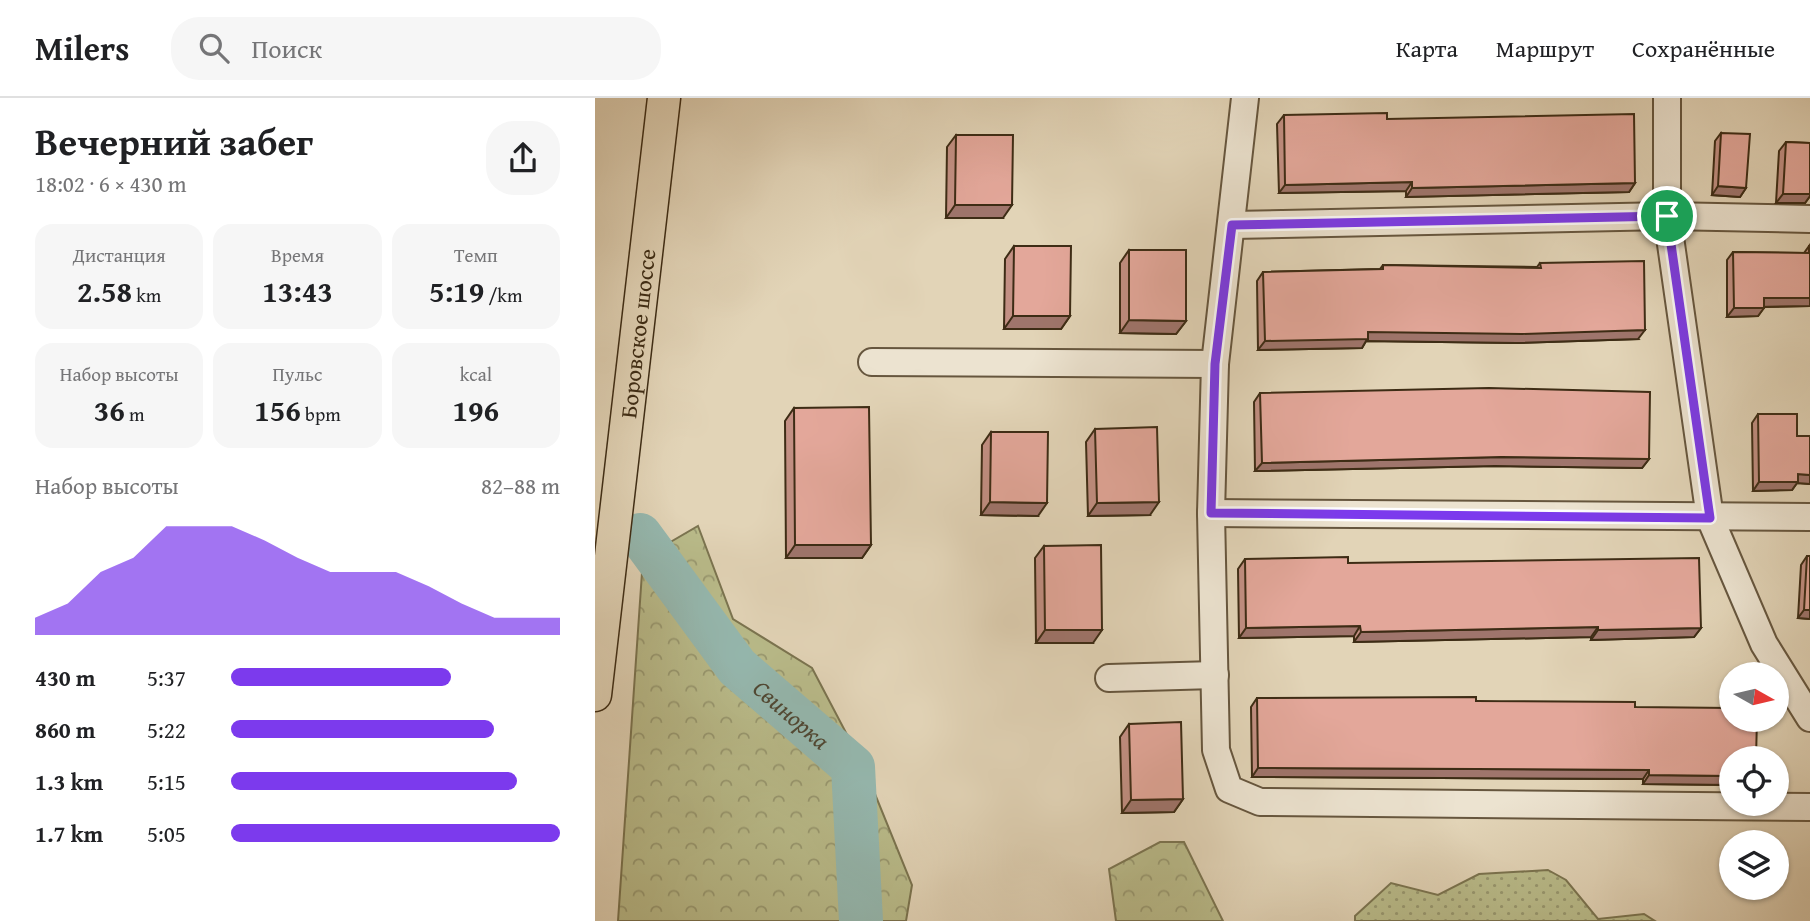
<!DOCTYPE html>
<html lang="ru">
<meta charset="utf-8">
<style>
:root{--surface:#fff;--page:#f6f6f6;--text:#202124;--muted:#757577;--line:#e0e0e0;--accent:#7c3aed}
body{margin:0;font-family:"Gentium Book Plus",serif;background:var(--page);color:var(--text);height:100vh;display:flex;flex-direction:column;font-size:26px;white-space:nowrap}
*{box-sizing:border-box;margin:0}
p{font-size:23px;color:var(--muted)}
.icon{flex:none;width:38px;height:38px;fill:none;stroke:currentColor;stroke-width:2;stroke-linecap:round;stroke-linejoin:round}
.map{position:relative;flex:1;overflow:hidden}
.panel{display:flex;flex-direction:column;background:var(--surface);width:595px}
.panel>*{flex:none}
.needle{width:46px;rotate:98deg}
.fabs{position:absolute;left:1124px;top:564px;display:grid;gap:14px}
.fabs a{display:grid;place-items:center;width:70px;height:70px;border-radius:50%;background:var(--surface);box-shadow:0 2px 5px #0004;font-size:35px}
.pin{position:absolute;display:grid;place-items:center;width:60px;height:60px;color:#fff;margin:-30px;border:4px solid #fff;border-radius:50%;box-shadow:0 2px 7px #0007}
.round{display:grid;place-items:center;flex:none;width:74px;height:74px;border-radius:28px;background:var(--page)}
.headline{display:flex;align-items:center;justify-content:space-between;height:119px;padding:0 35px}
h1{font-size:38px;font-weight:700;line-height:52px}
.figures{display:grid;grid-template-columns:repeat(3,1fr);gap:10px;height:119px;padding:7px 35px}
.figures div{display:grid;align-content:center;border-radius:18px;background:var(--page);text-align:center}
.figures b{font-size:30px;font-weight:700}
.figures small{font-size:19px;font-weight:400}
.figures p{font-size:19px}
.chart{height:196px;padding:14px 35px}
.chart p{display:flex;justify-content:space-between}
.chart svg{width:100%;height:126px;margin-top:7px;fill:var(--accent);opacity:.7}
ul{padding:0 35px;list-style:none;font-size:23px}
li{display:grid;grid-template-columns:112px 84px 1fr;align-items:center;height:52px}
li i{height:18px;border-radius:9px;background:var(--accent)}
header{display:flex;align-items:center;gap:42px;box-sizing:border-box;height:98px;padding:0 35px;background:var(--surface);border-bottom:2px solid var(--line)}
header strong{font-size:33px}
nav{display:flex;gap:38px;margin-inline-start:auto;font-size:24px}
.search{width:490px;height:63px;background:var(--page);display:flex;align-items:center;gap:18px;box-sizing:border-box;padding:0 24px;border-radius:28px;color:var(--muted);font-size:26px}
main{display:flex;flex:1;min-height:0}
.map>svg:first-child{display:block}
.grass{fill:url(#grass-dots);stroke:#7b7450;stroke-width:2}
.forest{fill:url(#forest-crowns);stroke:#7b7450;stroke-width:2}
.lines{fill:none;stroke-linecap:round;stroke-linejoin:round}
.river{stroke:#95b8af;stroke-width:44}
.minor-casing{stroke:#66563e;stroke-width:30}
.major-casing{stroke:#3d2c15;stroke-width:35}
.minor{stroke:#ece3d0;stroke-width:26}
.major{stroke:#e2d4b7;stroke-width:32}
.wall{fill:#c39084;stroke:#3d2c15;stroke-width:2}
.shaded-wall{fill:#9f756c;stroke:#3d2c15;stroke-width:2}
.building{fill:#e3a79a;stroke:#3d2c15;stroke-width:2}
.route-casing{stroke:#fff;stroke-width:14}
.route{stroke:#7c3aed;stroke-width:9}
.labels{text-anchor:middle;dominant-baseline:central;stroke-width:7;stroke-linejoin:round;paint-order:stroke}
.street-label{font-size:23px;fill:#3d2c15;stroke:#ece3d0}
.water-label{font-size:24px;font-style:italic;fill:#4f4834;stroke:#ece3d0}
</style>
<header>
<strong>Milers</strong>
<div class="search"><svg class="icon" aria-label="search" viewBox="0 0 24 24"><circle cx="10" cy="10" r="6"/><path d="M15 15l6 6"/></svg>Поиск</div>
<nav><a>Карта</a><a>Маршрут</a><a>Сохранённые</a></nav>
</header>
<main>
<section class="panel">
<div class="headline"><div><h1>Вечерний забег</h1><p>18:02 · 6 × 430 m</p></div><a class="round"><svg class="icon" aria-label="share" viewBox="0 0 24 24"><path d="M12 15V3M7 8l5-5 5 5M5 13v7h14v-7"/></svg></a></div>
<div class="figures">
<div><p>Дистанция</p><b>2.58<small> km</small></b></div>
<div><p>Время</p><b>13:43</b></div>
<div><p>Темп</p><b>5:19<small> /km</small></b></div>
</div>
<div class="figures">
<div><p>Набор высоты</p><b>36<small> m</small></b></div>
<div><p>Пульс</p><b>156<small> bpm</small></b></div>
<div><p>kcal</p><b>196</b></div>
</div>
<div class="chart"><p><span>Набор высоты</span>82–88 m</p>
<svg viewBox="0 0 160 44" preserveAspectRatio="none"><path d="M0 44V38L10 33L20 22L30 17L40 6L50 6L60 6L70 11L80 17L90 22L100 22L110 22L120 27L130 33L140 38L150 38L160 38V44z"/></svg>
</div>
<ul>
<li><b>430 m</b>5:37<i style="width:67%"></i></li>
<li><b>860 m</b>5:22<i style="width:80%"></i></li>
<li><b>1.3 km</b>5:15<i style="width:87%"></i></li>
<li><b>1.7 km</b>5:05<i style="width:100%"></i></li>
</ul>
</section>
<div class="map">
<svg width="1215" height="823" viewBox="0 0 1215 823">
<defs>
<pattern id="grass-dots" width="8" height="8" patternUnits="userSpaceOnUse" patternTransform="scale(1.75)"><rect width="8" height="8" fill="#b9bb8a"/><path d="M2 2h.1M6 6h.1" fill="none" stroke="#989870" stroke-width="1.8" stroke-linecap="round"/></pattern>
<pattern id="forest-crowns" width="20" height="18" patternUnits="userSpaceOnUse" patternTransform="scale(1.75)"><rect width="20" height="18" fill="#b9bb8a"/><path d="M2 6a3 3 0 1 1 6 0M12 15a3 3 0 1 1 6 0" fill="none" stroke="#989870"/></pattern>
</defs>
<rect width="100%" height="100%" fill="#e2d4b7"/>
<filter id="stains"><feTurbulence type="fractalNoise" baseFrequency=".00286" numOctaves="4"/><feColorMatrix values="0 0 0 0 .2 0 0 0 0 .09 0 0 0 0 .02 0 0 0 .5 -.17"/></filter>
<radialGradient id="worn" r=".72"><stop offset=".6" stop-color="#630" stop-opacity="0"/><stop offset="1" stop-color="#630" stop-opacity=".3"/></radialGradient>
<polygon class="grass" points="953,772 971,782 1003,821 1049,816 1060,823 760,823 760,818 796,785 843,797 884,776"/>
<g class="forest">
<polygon points="103,428 138,521 217,570 269,669 317,787 311,823 23,823 48,460"/>
<polygon points="565,744 589,744 628,823 521,823 514,771"/>
</g>
<g class="lines">
<path class="river" id="s1" d="M 45,437 L 142,569 L 258,669 L 266,823"/>
<g class="minor-casing">
<g id="minor">
<polyline points="650,0 620,266 616,415 621,652 634,691 665,704 1215,709"/>
<polyline points="1072,0 1072,118 1115,420 1169,546 1215,620"/>
<polyline points="637,127 1072,118 1215,121"/>
<polyline points="277,264 620,266"/>
<polyline points="616,415 1215,419"/>
<polyline points="514,580 620,577"/>
</g>
</g>
<g class="major-casing">
<g id="major">
<path id="s2" d="M 0,597 L 69,0"/>
</g>
</g>
<use href="#minor" class="minor"/>
<use href="#major" class="major"/>
</g>
<g class="wall">
<polygon points="689,17 792,21 1040,85 1034,94 811,99 811,93 684,95 682,26"/>
<polygon points="1126,35 1151,90 1145,99 1117,97 1120,43"/>
<polygon points="361,37 408,120 351,120 352,49"/>
<polygon points="1191,44 1215,45 1215,98 1210,105 1181,105 1184,53"/>
<polygon points="419,148 475,218 466,231 409,231 410,161"/>
<polygon points="1214,148 1215,208 1169,209 1163,218 1132,219 1132,162 1138,154 1209,155"/>
<polygon points="534,152 591,223 581,236 525,235 525,165"/>
<polygon points="945,165 1043,241 921,245 771,243 767,250 663,252 662,183 668,174 785,171 788,167 942,169"/>
<polygon points="665,295 1054,361 1047,370 900,368 660,373 659,304"/>
<polygon points="199,310 276,447 267,460 191,460 190,323"/>
<polygon points="1163,316 1202,338 1215,338 1215,386 1202,385 1197,392 1158,393 1157,325"/>
<polygon points="500,331 555,417 493,418 491,344"/>
<polygon points="396,334 443,418 386,417 387,347"/>
<polygon points="449,448 498,545 441,545 440,460"/>
<polygon points="1212,458 1215,458 1215,521 1203,520 1206,467"/>
<polygon points="650,461 753,465 1106,530 1099,539 996,542 996,539 759,544 759,538 644,540 643,471"/>
<polygon points="662,600 881,603 1040,609 1136,660 1136,687 1048,686 1048,681 657,679 656,609"/>
<polygon points="534,626 588,701 579,714 527,715 525,639"/>
</g>
<g class="shaded-wall">
<polygon points="817,84 811,93 684,95 690,87"/>
<polygon points="1040,85 1034,94 811,99 817,90"/>
<polygon points="1123,88 1151,90 1145,99 1117,97"/>
<polygon points="1188,96 1215,96 1215,98 1210,105 1181,105"/>
<polygon points="360,107 417,107 408,120 351,120"/>
<polygon points="1169,200 1215,200 1215,208 1163,209"/>
<polygon points="1139,210 1169,210 1163,218 1132,219"/>
<polygon points="418,218 475,218 466,231 409,231"/>
<polygon points="534,222 591,223 581,236 525,235"/>
<polygon points="1050,232 1043,241 921,245 771,243 767,250 663,252 670,243 773,234"/>
<polygon points="906,359 1054,361 1047,370 900,368 660,373 667,365"/>
<polygon points="1203,376 1215,377 1215,386 1202,385 1197,392 1158,393 1164,384"/>
<polygon points="395,404 452,405 443,418 386,417"/>
<polygon points="564,404 555,417 493,418 502,405"/>
<polygon points="200,447 276,447 267,460 191,460"/>
<polygon points="1209,512 1215,512 1215,521 1203,520"/>
<polygon points="765,528 759,538 644,540 651,530"/>
<polygon points="1003,529 996,539 759,544 766,534"/>
<polygon points="1106,530 1099,539 996,542 1003,532"/>
<polygon points="450,532 507,532 498,545 441,545"/>
<polygon points="663,670 1054,672 1048,681 657,679"/>
<polygon points="1054,677 1136,678 1136,687 1048,686"/>
<polygon points="588,701 579,714 527,715 536,702"/>
</g>
<g class="building">
<polygon points="792,15 792,21 1039,16 1040,85 817,90 817,84 690,87 689,17"/>
<polygon points="1126,35 1155,36 1151,90 1123,88"/>
<polygon points="361,37 418,37 417,107 360,107"/>
<polygon points="1191,44 1215,45 1215,96 1188,96"/>
<polygon points="419,148 476,148 475,218 418,218"/>
<polygon points="1214,148 1215,148 1215,200 1169,200 1169,210 1139,210 1138,154 1214,155"/>
<polygon points="534,152 591,152 591,223 534,222"/>
<polygon points="1049,163 1050,232 927,236 773,234 773,241 670,243 668,174 788,171 788,167 946,170 945,165"/>
<polygon points="894,290 1055,294 1054,361 906,359 667,365 665,295"/>
<polygon points="274,309 276,447 200,447 199,310"/>
<polygon points="1163,316 1202,316 1202,338 1215,338 1215,377 1203,376 1203,384 1164,384"/>
<polygon points="562,329 564,404 502,405 500,331"/>
<polygon points="396,334 453,334 452,405 395,404"/>
<polygon points="506,447 507,532 450,532 449,448"/>
<polygon points="1212,458 1215,458 1215,512 1209,512"/>
<polygon points="753,459 753,465 1104,460 1106,530 1003,532 1003,529 766,534 765,528 651,530 650,461"/>
<polygon points="881,599 881,603 1040,604 1040,609 1136,610 1136,621 1162,621 1161,660 1136,660 1136,678 1054,677 1054,672 663,670 662,600"/>
<polygon points="586,624 588,701 536,702 534,626"/>
</g>
<g class="lines">
<g class="route-casing">
<polygon id="route" points="1072,118 1115,420 616,415 620,266 637,127"/>
</g>
<use href="#route" class="route"/>
</g>
<g class="labels">
<g class="street-label">
<text stroke="none"><textPath href="#s2" startOffset="364">Боровское шоссе</textPath></text>
</g>
<g class="water-label">
<text stroke="none"><textPath href="#s1" startOffset="236">Свинорка</textPath></text>
</g>
</g>
<rect width="100%" height="100%" filter="url(#stains)"/>
<rect width="100%" height="100%" fill="url(#worn)"/>
</svg>
<div class="fabs">
<a><svg class="needle" viewBox="-14 -14 28 28"><path d="M0-13l5 13h-10z" fill="#e53935"/><path d="M0 13l5-13h-10z" fill="#757577"/></svg></a>
<a><svg class="icon" aria-label="locate" viewBox="0 0 24 24"><circle cx="12" cy="12" r="6"/><path d="M12 2v4M12 18v4M2 12h4M18 12h4"/></svg></a>
<a><svg class="icon" aria-label="layers" viewBox="0 0 24 24"><path d="M12 4l9 5-9 5-9-5zM3 14l9 5 9-5"/></svg></a>
</div>
<div class="pin" style="left:1072px;top:118px;background:#1e9e55"><svg class="icon" aria-label="arrive" viewBox="0 0 24 24"><path d="M6 21V4h12l-3 4 3 4H6"/></svg></div>
</div>
</main>
